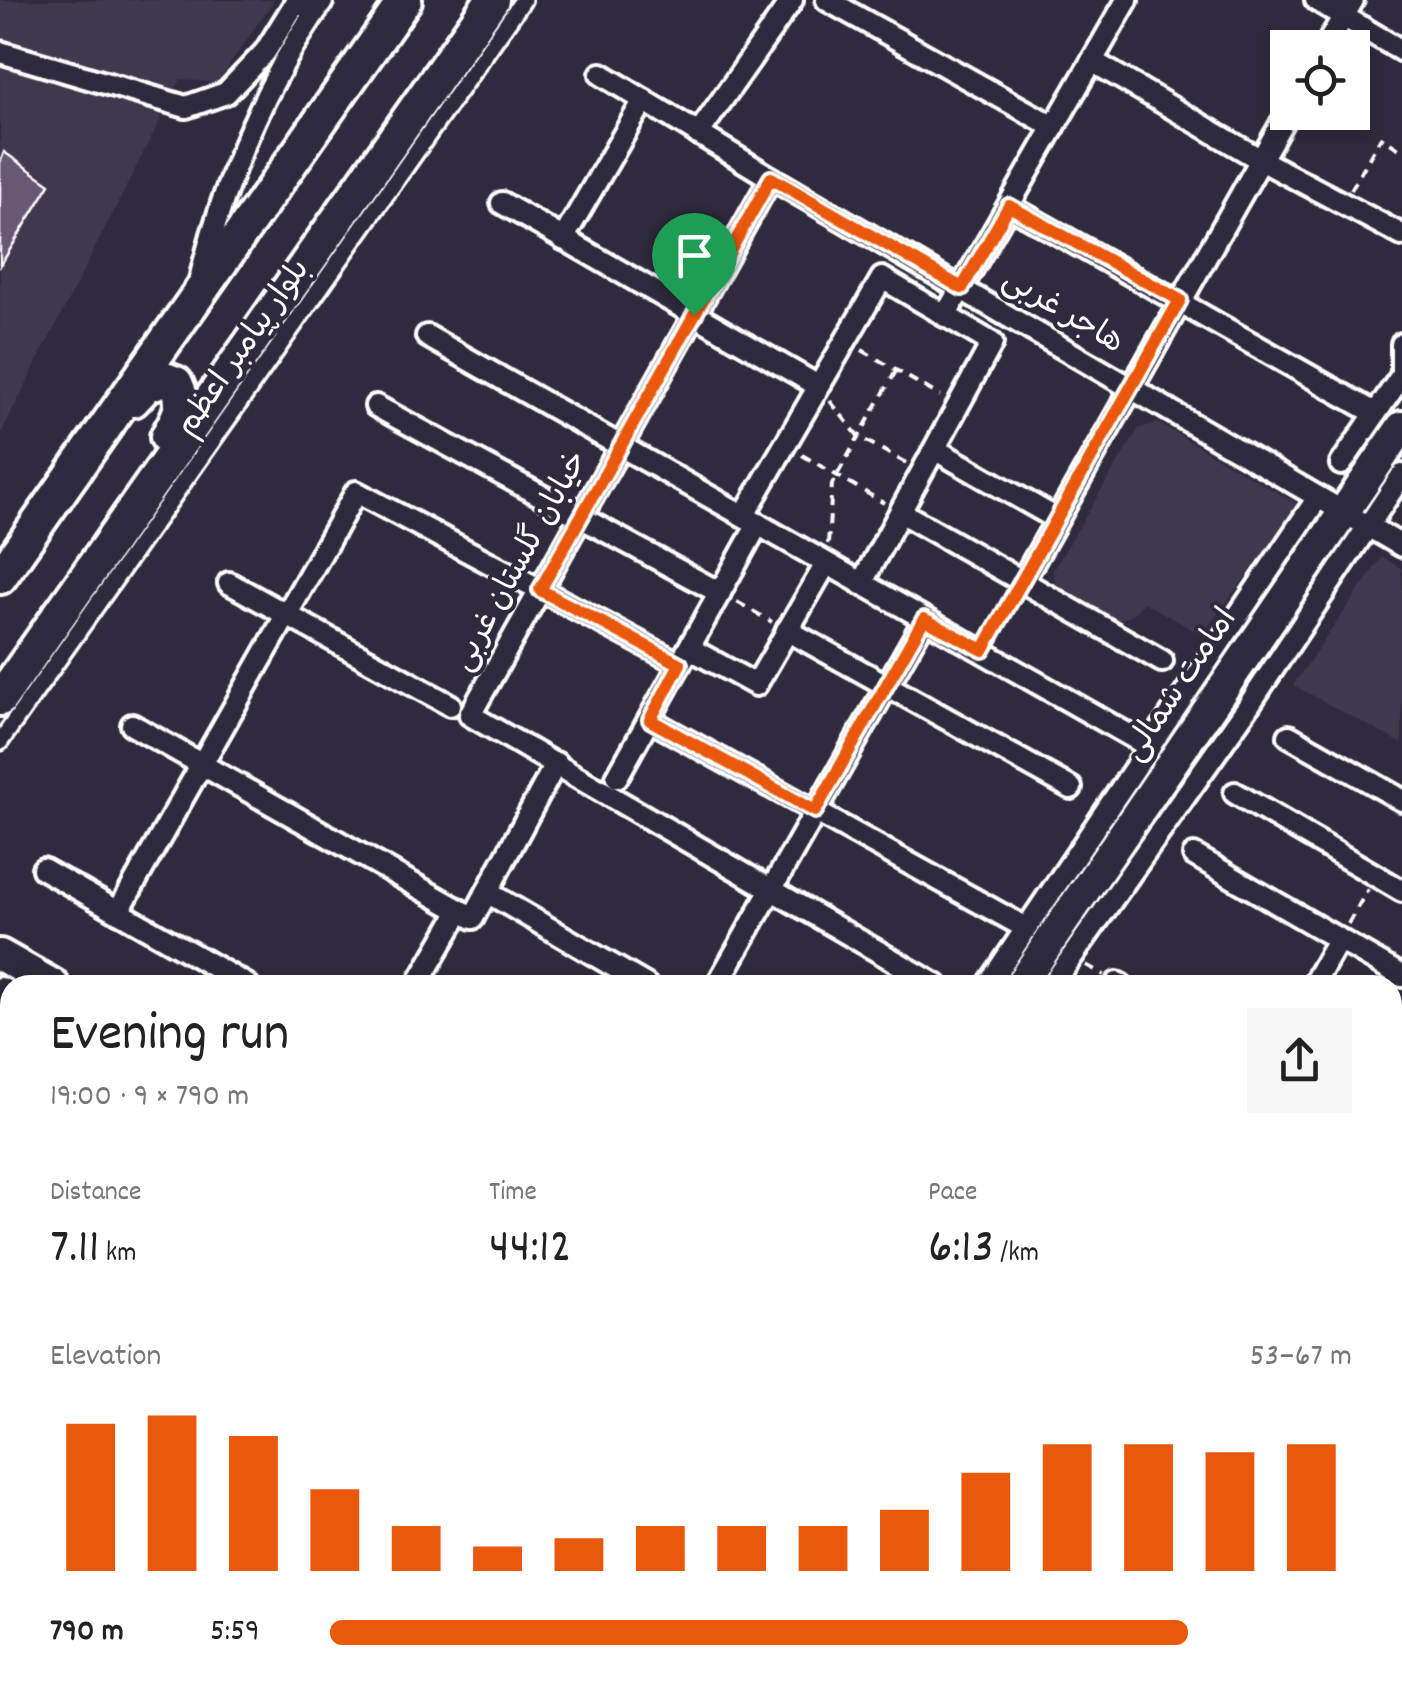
<!DOCTYPE html>
<meta charset="utf-8">
<style>
:root{--surface:#fff;--page:#f6f6f6;--text:#222;--muted:#767676;--accent:#ea580c}
body{margin:0;font-family:Dekko,"Playpen Sans Arabic",sans-serif;background:var(--page);color:var(--text);height:100vh;display:flex;flex-direction:column;font-size:38px;white-space:nowrap}
*{box-sizing:border-box;margin:0}
p{font-size:32px;color:var(--muted)}
.icon{flex:none;width:55px;height:55px;fill:none;stroke:currentColor;stroke-width:2;stroke-linecap:round;stroke-linejoin:round}
.map{position:relative;flex:1;overflow:hidden}
.sheet{position:absolute;left:0px;top:975px;width:1402px;height:718px;display:flex;flex-direction:column;background:var(--surface);border-radius:30px 30px 0 0;box-shadow:0 5px 15px #0003}
.sheet>*{flex:none}
.controls{position:absolute;left:1270px;top:30px;display:grid;gap:20px}
.controls a{display:grid;place-items:center;width:100px;height:100px;border-radius:0px;background:var(--surface);box-shadow:0 5px 15px #0003;font-size:50px}
.pin{position:absolute;display:grid;place-items:center;width:85px;height:85px;color:#fff;margin:-102px -42px;border-radius:50% 50% 50% 0;rotate:-45deg;box-shadow:0 0 10px #0007}
.pin .icon{rotate:45deg}
.round{display:grid;place-items:center;flex:none;width:105px;height:105px;border-radius:0px;background:var(--page)}
.head{display:flex;align-items:center;justify-content:space-between;height:170px;padding:0 50px}
h1{font-size:55px;font-weight:600;line-height:75px}
.figures{display:grid;grid-template-columns:repeat(3,1fr);gap:15px;height:170px;padding:10px 50px}
.figures div{display:grid;align-content:center}
.figures b{font-size:50px;font-weight:600}
.figures small{font-size:28px;font-weight:400}
.figures p{font-size:28px}
.chart{height:280px;padding:20px 50px}
.chart p{display:flex;justify-content:space-between}
.chart svg{width:100%;height:180px;margin-top:10px;stroke:var(--accent);stroke-width:6}
ul{padding:0 50px;list-style:none;font-size:32px}
li{display:grid;grid-template-columns:160px 120px 1fr;align-items:center;height:75px}
li i{height:25px;border-radius:12px;background:var(--accent)}
.map>svg:first-child{display:block}
.built{fill:#40384e}
.building{fill:#675975;stroke:#fff;stroke-width:2.5}
.lines{fill:none;stroke-linecap:round;stroke-linejoin:round}
.service-casing{stroke:#fff;stroke-width:18}
.pedestrian-casing{stroke:#fff;stroke-width:22}
.minor-casing{stroke:#fff;stroke-width:28}
.tertiary-casing{stroke:#fff;stroke-width:32}
.secondary-casing{stroke:#fff;stroke-width:38}
.primary-casing{stroke:#fff;stroke-width:40}
.path{stroke:#fff;stroke-width:4;stroke-dasharray:10 8;stroke-linecap:butt}
.service{stroke:#2f2a3d;stroke-width:10}
.pedestrian{stroke:#2f2a3d;stroke-width:15}
.minor{stroke:#2f2a3d;stroke-width:20}
.tertiary{stroke:#2f2a3d;stroke-width:25}
.secondary{stroke:#2f2a3d;stroke-width:30}
.primary{stroke:#2f2a3d;stroke-width:32}
.route-casing{stroke:#fff;stroke-width:20}
.route{stroke:#ea580c;stroke-width:12}
.labels{text-anchor:middle;dominant-baseline:central;stroke-width:8;stroke-linejoin:round;paint-order:stroke}
.street-label{font-size:32px;fill:#fff;stroke:#2f2a3d}
</style>
<div class="map">
<svg width="1402" height="1692" viewBox="0 0 1402 1692">
<rect width="100%" height="100%" fill="#2f2a3d"/>
<filter id="ink" filterUnits="userSpaceOnUse"><feTurbulence type="fractalNoise" baseFrequency=".01" numOctaves="2"/><feDisplacementMap in="SourceGraphic" scale="20" xChannelSelector="R" yChannelSelector="G"/><feConvolveMatrix kernelMatrix="1 2 1 2 8 2 1 2 1" color-interpolation-filters="sRGB"/></filter>
<g filter="url(#ink)">
<g class="built">
<polygon points="0,0 274,0 217,83 181,79 0,435"/>
<polygon points="1158,423 1299,505 1202,635 1143,602 1132,616 1113,621 1056,588 1053,570 1139,428"/>
<polygon points="1382,557 1402,569 1402,744 1293,685"/>
</g>
<polygon class="building" points="4,152 50,184 0,266 0,163"/>
<g class="lines">
<g class="service-casing">
<g id="service">
<polyline points="923,1682 939,1692"/>
<polyline points="806,1692 812,1682"/>
</g>
</g>
<g class="pedestrian-casing">
<polyline id="pedestrian" points="0,742 523,0"/>
</g>
<g class="minor-casing">
<g id="minor">
<polyline points="827,0 1054,127"/>
<polyline points="1316,0 1402,51"/>
<polyline points="1325,48 1353,0"/>
<polyline points="0,52 186,107 226,93 265,52 296,2 315,11"/>
<polyline points="1092,61 1261,160 1402,235"/>
<polyline points="601,74 771,178 1402,546"/>
<polyline points="698,134 792,0"/>
<polyline points="771,178 470,715 936,985"/>
<polyline points="502,203 818,386"/>
<polyline points="1009,206 1375,413"/>
<polyline points="563,239 644,100"/>
<path d="M 200,280 C 223,182 264,85 322,2"/>
<polyline points="945,316 1127,0"/>
<polyline points="427,336 1150,747"/>
<polyline points="376,406 720,593"/>
<polyline points="936,450 1057,519"/>
<polyline points="1341,464 1402,375 1402,344"/>
<polyline points="902,513 1162,661"/>
<polyline points="744,515 882,278 992,343 861,584"/>
<polyline points="1023,580 1288,112"/>
<polyline points="229,583 450,705"/>
<polyline points="787,630 1071,788"/>
<polyline points="689,648 756,685 826,564"/>
<polyline points="650,720 1026,928"/>
<polyline points="132,725 473,918 556,763"/>
<polyline points="1289,736 1402,800"/>
<polyline points="617,777 758,524"/>
<polyline points="1235,793 1402,891"/>
<polyline points="1194,855 1402,976"/>
<polyline points="43,869 247,985"/>
<polyline points="487,892 646,985"/>
<polyline points="118,912 356,492 680,664"/>
<polyline points="1117,983 1121,985"/>
<polyline points="417,985 460,911"/>
<polyline points="717,985 925,619"/>
<polyline points="988,985 1317,499"/>
<polyline points="1052,985 1245,711 1402,475"/>
<polyline points="1313,985 1339,939"/>
<polyline points="0,1109 10,1115"/>
<polyline points="1392,1138 1402,1143"/>
<polyline points="0,1196 10,1179"/>
<polyline points="1392,1250 1402,1255"/>
<polyline points="0,1283 10,1288"/>
<polyline points="1392,1421 1402,1427"/>
<polyline points="0,1467 10,1472"/>
<polyline points="1392,1602 1402,1607"/>
<polyline points="0,1656 10,1661"/>
<polyline points="46,1682 63,1692"/>
<polyline points="374,1682 390,1692"/>
<polyline points="723,1682 739,1692"/>
<polyline points="1375,1682 1390,1692"/>
<polyline points="176,1692 182,1682"/>
<polyline points="1338,1692 1343,1682"/>
</g>
</g>
<g class="tertiary-casing">
<g id="tertiary">
<polyline points="492,1692 499,1682"/>
<polyline points="570,1692 576,1682"/>
</g>
</g>
<g class="secondary-casing">
<g id="secondary">
<polyline points="0,955 53,985"/>
<polyline points="1020,985 1402,427"/>
<polyline points="0,993 10,999"/>
<polyline points="1133,1682 1148,1692"/>
<polyline points="1192,1682 1206,1692"/>
<polyline points="532,1692 539,1682"/>
</g>
</g>
<g class="primary-casing">
<g id="primary">
<path d="M 133,400 L 147,385 L 165,379 L 176,383 C 187,405 178,417 167,437"/>
<polyline points="0,577 405,0"/>
<polyline points="0,699 492,0"/>
</g>
</g>
<g class="path">
<polyline points="1351,190 1381,137 1402,151"/>
<polyline points="862,350 940,396"/>
<polyline points="830,401 859,437 906,463"/>
<polyline points="802,455 884,503"/>
<polyline points="828,544 832,484 896,371"/>
<polyline points="737,602 772,622"/>
<polyline points="991,637 1013,597"/>
<polyline points="1348,924 1368,889"/>
<polyline points="1086,965 1104,975"/>
<polyline points="1230,1682 1245,1692"/>
<polyline points="1068,1692 1074,1682"/>
</g>
<use href="#service" class="service"/>
<use href="#pedestrian" class="pedestrian"/>
<use href="#minor" class="minor"/>
<use href="#tertiary" class="tertiary"/>
<use href="#secondary" class="secondary"/>
<use href="#primary" class="primary"/>
</g>
</g>
<g class="lines" filter="url(#ink)">
<g class="route-casing">
<polygon id="route" points="771,178 962,288 1009,206 1180,300 983,650 924,619 815,811 650,720 680,664 540,590"/>
</g>
<use href="#route" class="route"/>
</g>
<g class="labels">
<g class="street-label">
<text transform="translate(1062 313) rotate(31)">هاجر غربی</text>
<text transform="translate(245 349) rotate(-55)">بلوار پیامبر اعظم</text>
<text transform="translate(522 562) rotate(-61)">خیابان گلستان غربی</text>
<text transform="translate(1182 686) rotate(-56)">امامت شمالی</text>
</g>
</g>
</svg>
<div class="controls">
<a><svg class="icon" aria-label="locate" viewBox="0 0 24 24"><circle cx="12" cy="12" r="6"/><path d="M12 2v4M12 18v4M2 12h4M18 12h4"/></svg></a>
</div>
<div class="pin" style="left:694px;top:315px;background:#1e9e55"><svg class="icon" aria-label="arrive" viewBox="0 0 24 24"><path d="M6 21V4h12l-3 4 3 4H6"/></svg></div>
<section class="sheet">
<div class="head"><div><h1>Evening run</h1><p>19:00 · 9 × 790 m</p></div><a class="round"><svg class="icon" aria-label="share" viewBox="0 0 24 24"><path d="M12 15V3M7 8l5-5 5 5M5 13v7h14v-7"/></svg></a></div>
<div class="figures">
<div><p>Distance</p><b>7.11<small> km</small></b></div>
<div><p>Time</p><b>44:12</b></div>
<div><p>Pace</p><b>6:13<small> /km</small></b></div>
</div>
<div class="chart"><p><span>Elevation</span>53–67 m</p>
<svg viewBox="0 0 160 44" preserveAspectRatio="none"><path d="M5 44V8M15 44V6M25 44V11M35 44V24M45 44V33M55 44V38M65 44V36M75 44V33M85 44V33M95 44V33M105 44V29M115 44V20M125 44V13M135 44V13M145 44V15M155 44V13"/></svg>
</div>
<ul>
<li><b>790 m</b>5:59<i style="width:84%"></i></li>
</ul>
</section>
</div>
